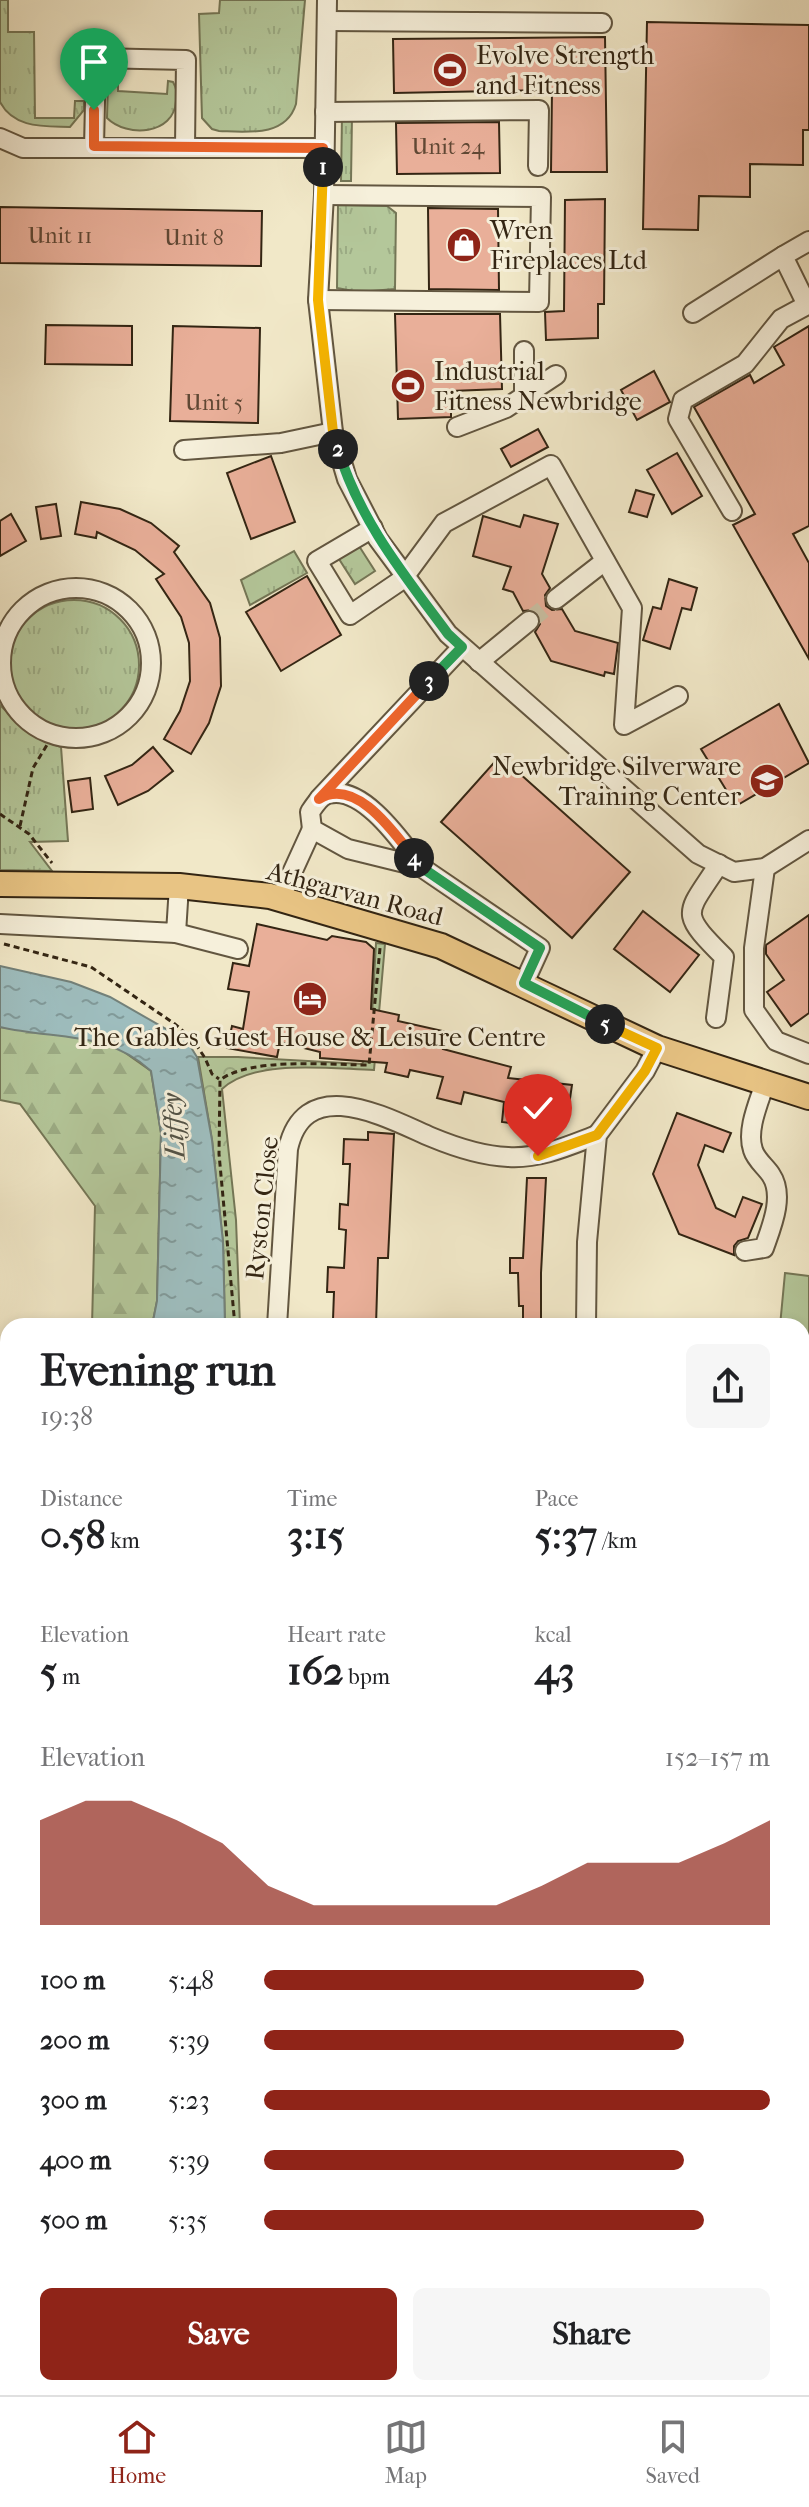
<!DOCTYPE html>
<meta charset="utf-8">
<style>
:root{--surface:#fff;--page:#f6f6f6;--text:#202124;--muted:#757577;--line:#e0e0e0;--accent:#8f2418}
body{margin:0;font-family:"IM FELL French Canon",serif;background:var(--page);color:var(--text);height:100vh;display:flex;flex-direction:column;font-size:30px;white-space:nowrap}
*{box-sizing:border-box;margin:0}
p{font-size:26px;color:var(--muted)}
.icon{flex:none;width:44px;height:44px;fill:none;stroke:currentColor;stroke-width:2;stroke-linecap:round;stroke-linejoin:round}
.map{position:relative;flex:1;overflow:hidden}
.sheet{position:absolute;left:0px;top:1318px;width:810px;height:1078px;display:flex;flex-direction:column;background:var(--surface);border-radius:24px 24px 0 0;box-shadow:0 4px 12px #0003}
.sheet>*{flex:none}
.pin{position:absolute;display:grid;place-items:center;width:68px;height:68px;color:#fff;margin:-82px -34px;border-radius:50% 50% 50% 0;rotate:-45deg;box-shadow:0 0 8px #0007}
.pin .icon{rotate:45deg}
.km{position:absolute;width:40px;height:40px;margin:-20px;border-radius:50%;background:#222;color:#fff;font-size:22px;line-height:40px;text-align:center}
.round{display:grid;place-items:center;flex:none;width:84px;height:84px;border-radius:12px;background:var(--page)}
.overview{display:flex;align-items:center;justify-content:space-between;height:136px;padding:0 40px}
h1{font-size:44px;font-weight:700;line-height:60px}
.stats{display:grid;grid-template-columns:repeat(3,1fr);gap:12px;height:136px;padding:8px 40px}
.stats div{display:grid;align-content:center}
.stats b{font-size:40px;font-weight:700}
.stats small{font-size:22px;font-weight:400}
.stats p{font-size:22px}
.chart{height:224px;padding:16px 40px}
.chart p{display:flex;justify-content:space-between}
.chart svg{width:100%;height:144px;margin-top:8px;fill:var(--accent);opacity:.7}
.button{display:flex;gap:16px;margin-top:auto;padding:16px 40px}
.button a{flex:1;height:92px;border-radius:12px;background:var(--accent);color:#fff;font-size:32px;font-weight:700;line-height:92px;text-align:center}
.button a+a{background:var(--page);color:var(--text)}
ul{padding:0 40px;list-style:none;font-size:26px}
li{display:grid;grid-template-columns:128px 96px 1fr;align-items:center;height:60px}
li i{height:20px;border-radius:10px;background:var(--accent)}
.dock{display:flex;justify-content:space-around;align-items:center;height:112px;border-top:2px solid var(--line);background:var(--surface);font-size:22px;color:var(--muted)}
.dock a{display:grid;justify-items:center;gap:4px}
.dock .selected{color:var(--accent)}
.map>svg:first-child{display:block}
.grass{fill:url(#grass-tufts);stroke:#747656;stroke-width:2}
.forest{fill:url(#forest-firs);stroke:#747656;stroke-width:2}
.park{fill:url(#park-crowns);stroke:#747656;stroke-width:2}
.garden{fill:#b4c79a;stroke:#747656;stroke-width:2}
.water{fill:url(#water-ripples);stroke:#73817a;stroke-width:2}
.building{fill:#e9af99;stroke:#332513;stroke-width:2}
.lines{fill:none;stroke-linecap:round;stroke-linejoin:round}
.minor-tunnel{stroke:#cbc1a4;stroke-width:18;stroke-dasharray:18 9;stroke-linecap:butt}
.minor-casing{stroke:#625640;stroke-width:22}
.major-casing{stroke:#332513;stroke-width:28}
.path{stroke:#332513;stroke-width:3;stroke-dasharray:6 4;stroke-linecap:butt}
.minor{stroke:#f6f0db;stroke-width:18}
.major{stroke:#e8c484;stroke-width:24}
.split-1-casing{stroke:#fff;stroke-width:16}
.split-2-casing{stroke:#fff;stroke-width:16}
.split-3-casing{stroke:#fff;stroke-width:16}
.split-4-casing{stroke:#fff;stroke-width:16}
.split-5-casing{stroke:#fff;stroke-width:16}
.split-6-casing{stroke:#fff;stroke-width:16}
.split-1{stroke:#f0652b;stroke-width:10}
.split-2{stroke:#f5b400;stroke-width:10}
.split-3{stroke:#22a559;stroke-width:10}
.split-4{stroke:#f0652b;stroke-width:10}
.split-5{stroke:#22a559;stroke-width:10}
.split-6{stroke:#f5b400;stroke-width:10}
.labels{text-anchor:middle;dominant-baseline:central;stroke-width:6;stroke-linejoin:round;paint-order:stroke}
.number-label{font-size:22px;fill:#604834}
.poi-label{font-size:26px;fill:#332513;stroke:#f6f0db;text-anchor:start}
.street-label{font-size:26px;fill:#332513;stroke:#f6f0db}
.water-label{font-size:28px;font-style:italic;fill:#535347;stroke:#f6f0db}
</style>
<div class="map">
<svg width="809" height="2395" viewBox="0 0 809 2395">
<defs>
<pattern id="grass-tufts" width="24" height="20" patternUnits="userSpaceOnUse" patternTransform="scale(2)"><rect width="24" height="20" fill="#b4c79a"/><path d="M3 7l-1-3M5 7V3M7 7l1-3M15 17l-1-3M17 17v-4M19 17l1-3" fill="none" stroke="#9bab84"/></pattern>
<pattern id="forest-firs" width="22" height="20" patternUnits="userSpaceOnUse" patternTransform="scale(2)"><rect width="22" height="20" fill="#b4c79a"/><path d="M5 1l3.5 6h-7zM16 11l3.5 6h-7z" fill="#9bab84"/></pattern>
<pattern id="park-crowns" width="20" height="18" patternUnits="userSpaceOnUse" patternTransform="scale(2)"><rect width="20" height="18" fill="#b4c79a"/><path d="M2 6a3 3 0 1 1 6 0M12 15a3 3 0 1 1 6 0" fill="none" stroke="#9bab84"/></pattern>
<pattern id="water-ripples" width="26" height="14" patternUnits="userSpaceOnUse" patternTransform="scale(2)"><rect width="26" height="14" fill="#9ebebf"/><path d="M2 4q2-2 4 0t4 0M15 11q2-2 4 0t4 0" fill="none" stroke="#819a9a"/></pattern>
</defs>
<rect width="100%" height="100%" fill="#f1e8c8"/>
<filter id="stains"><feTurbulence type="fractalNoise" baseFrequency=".0025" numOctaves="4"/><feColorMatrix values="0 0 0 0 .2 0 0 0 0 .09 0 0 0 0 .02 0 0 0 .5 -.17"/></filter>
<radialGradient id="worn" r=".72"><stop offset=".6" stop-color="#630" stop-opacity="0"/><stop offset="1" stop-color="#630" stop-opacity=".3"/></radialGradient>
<g class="grass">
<path d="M 0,0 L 8,0 L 8,32 L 34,32 L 35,118 L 74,118 L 75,101 L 84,101 L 84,110 L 70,127 C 45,126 14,129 0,102 Z"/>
<path d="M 220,0 L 305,0 L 296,104 C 286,137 248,132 219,131 L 212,129 L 202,118 L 199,14 L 219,13 Z"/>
<path d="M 113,77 L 118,77 L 118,91 L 167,94 L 168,81 L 173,82 C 177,89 177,93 176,101 C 174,135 127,138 107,118 L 108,83 Z"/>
<polygon points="342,116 352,116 351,181 341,181"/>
<polygon points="338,205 387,206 396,213 395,289 359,292 337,288"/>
<polygon points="359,546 375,571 355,584 339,559"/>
<polygon points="294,551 307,573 250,605 241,580"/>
<circle cx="74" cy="665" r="65"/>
<path d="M 0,705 C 26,730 24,735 61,747 L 68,841 L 30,842 L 52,871 L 0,870 Z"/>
</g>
<g class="forest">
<polygon points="0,1027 81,1038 117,1047 151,1071 161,1133 157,1301 152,1326 92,1326 95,1206 20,1104 0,1100"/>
<polygon points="809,2205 809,2252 802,2252 802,2207"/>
</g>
<g class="park">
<path d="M 376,943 L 385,944 L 374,1070 C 331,1069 255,1058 222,1089 L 236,1220 L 240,1326 L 225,1326 L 223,1242 L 212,1140 L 198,1057 L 238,1057 L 362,1064 L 370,1050 Z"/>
<polygon points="802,1811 809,1812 809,2130 802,2133"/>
</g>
<polygon class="garden" points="785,1273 809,1276 809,1775 802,1774 802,1326 780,1326"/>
<g class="water">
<path d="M 0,966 L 71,982 L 110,997 L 187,1041 L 197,1057 L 212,1140 L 223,1242 L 225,1326 L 152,1326 L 157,1301 L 161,1133 L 151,1071 C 107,1030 54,1040 0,1027 Z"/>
<polygon points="809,2130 809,2205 802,2207 802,2133"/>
</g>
<g class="building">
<polygon points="647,22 809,25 809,130 803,130 803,165 750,164 750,197 699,196 698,230 643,229"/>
<polygon points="605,37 607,172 551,172 552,90 394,93 393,39"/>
<polygon points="499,122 500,173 397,174 396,123"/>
<polygon points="605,199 604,304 598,304 598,338 546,340 545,312 564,311 565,200"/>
<polygon points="0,207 262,211 261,266 0,263"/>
<polygon points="428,208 498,209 499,290 429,289"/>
<polygon points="395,314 500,314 502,389 451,391 451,417 398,419"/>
<polygon points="46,325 132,326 132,365 45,364"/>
<polygon points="173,326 260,328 258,423 170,421"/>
<polygon points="809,326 809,526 793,534 809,563 809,659 733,525 755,514 694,407 750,375 754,383 784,365 774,347"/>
<polygon points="654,371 670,402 637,420 621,390"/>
<polygon points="538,429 548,447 511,467 501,449"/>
<polygon points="677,453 702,496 672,514 647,470"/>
<polygon points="271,456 295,522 251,539 227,473"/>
<polygon points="636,490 654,495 647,517 629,512"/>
<polygon points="81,502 120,509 151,523 179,546 174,552 210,603 220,638 221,686 209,723 191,754 164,739 180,711 190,681 189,643 181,617 156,579 164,574 135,550 97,532 96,538 75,534"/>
<polygon points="56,504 61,536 41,539 36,507"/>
<polygon points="11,514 26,541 0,556 0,521"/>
<polygon points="524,515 558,524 542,574 550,588 545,595 546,606 552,610 562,609 575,631 618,643 614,674 605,672 604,676 551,661 535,632 540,624 539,614 532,610 523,611 513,592 503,589 511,567 473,556 483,516 520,527"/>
<polygon points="307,576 341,635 281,671 246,612"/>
<polygon points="669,579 697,588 691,610 682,608 670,649 643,640 653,607 661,609"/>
<polygon points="779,704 809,763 736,806 701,749"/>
<polygon points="153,747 173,771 148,791 118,805 105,776 132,765"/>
<polygon points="500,756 630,872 572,938 441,822"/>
<polygon points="90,778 93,809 72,812 68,781"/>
<polygon points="643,911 699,955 670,992 614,949"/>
<polygon points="809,915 809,1013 791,1026 767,992 784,980 766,954 766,945"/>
<polygon points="257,924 327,940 332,936 366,942 374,949 371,1009 399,1015 398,1021 447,1032 443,1049 511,1067 508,1078 572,1085 567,1119 528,1114 526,1125 502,1122 504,1102 464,1092 461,1104 437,1098 443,1077 410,1070 408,1077 385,1072 387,1063 320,1058 320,1052 280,1042 277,1057 227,1048 232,1026 243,1029 249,992 228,989 233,963 249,966"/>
<polygon points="677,1113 731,1133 723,1152 705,1145 698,1165 716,1208 735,1217 743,1197 762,1204 748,1238 738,1241 734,1246 734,1255 679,1234 653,1174"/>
<polygon points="368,1132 394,1134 388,1258 378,1258 376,1326 352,1326 352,1320 333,1320 334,1292 327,1292 328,1267 344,1268 346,1230 339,1229 340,1204 348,1205 350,1164 343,1164 344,1139 368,1140"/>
<polygon points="527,1178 546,1178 541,1273 541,1326 523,1326 523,1306 519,1306 518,1273 510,1273 510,1258 523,1258"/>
</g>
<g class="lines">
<polyline class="minor-tunnel" points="529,621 556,599"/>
<g class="minor-casing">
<g id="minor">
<polyline points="327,0 324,195 318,300 333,432 347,479 378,539 448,634 698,854 734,872 765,868 809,840"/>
<polyline points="327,21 602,23"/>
<polyline points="325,112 539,110 538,166"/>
<polyline points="0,138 23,148 323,148"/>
<polyline points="94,146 96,58 186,60 185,147"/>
<polyline points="809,241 783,256 807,305 809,304"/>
<polyline points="318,300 539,302 541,197 324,195"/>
<polyline points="693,313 783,256"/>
<polyline points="524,351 524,396"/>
<polyline points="457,427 506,408 556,375"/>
<polyline points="184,450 281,443 333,432"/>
<polyline points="732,511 678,419 683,400 745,364 781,319 807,305"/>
<polyline points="373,528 317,561 350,615 406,577"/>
<polyline points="405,576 444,523 551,465 632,608 624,725 678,696"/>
<circle cx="76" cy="663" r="75"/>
<polyline points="556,599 605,561"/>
<polyline points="479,662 529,621"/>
<polyline points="319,799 462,647"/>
<path d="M 421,867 C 403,844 363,784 328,794 C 320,796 314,806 310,812 L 312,829 L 348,849 L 421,867 L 540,948 L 524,983"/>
<polyline points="765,868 754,948 754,1010 776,1041 809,1054"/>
<polyline points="280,899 312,829"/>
<polyline points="0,924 176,933 179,886"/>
<polyline points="176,933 238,949"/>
<path d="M 716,1018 L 724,957 C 678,911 686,915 719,864"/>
<path d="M 745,1251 L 764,1248 C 771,1228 785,1196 771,1175 C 766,1167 756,1160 753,1150 C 746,1130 759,1102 765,1083"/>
<path d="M 277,1326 L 288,1149 C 305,1072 387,1118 431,1137 C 455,1147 483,1156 508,1157 C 540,1159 568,1146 597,1135"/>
<polyline points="586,1326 587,1242 597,1135 645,1071 657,1048"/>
</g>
</g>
<g class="major-casing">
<polyline id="major" points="0,884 179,886 270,896 441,946 657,1048 809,1097"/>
</g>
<g class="path">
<polyline points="0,814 29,834 52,863"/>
<polyline points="20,826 33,768 53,735"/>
<polyline points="4,944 91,967 175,1024 193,1040 205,1058 212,1074 219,1079"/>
<path d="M 235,1326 L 219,1154 L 220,1080 C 250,1057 331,1065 369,1065 L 380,948"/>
<polyline points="802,1872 809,1871"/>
<polyline points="802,1972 809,1968"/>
</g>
<use href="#minor" class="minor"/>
<use href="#major" class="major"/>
</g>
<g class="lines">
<g class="split-1-casing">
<polyline id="split-1" points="94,110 94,146 323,148 323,167"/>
</g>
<g class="split-2-casing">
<polyline id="split-2" points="323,167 318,300 333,432 338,449"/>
</g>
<g class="split-3-casing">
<path id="split-3" d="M 338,449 C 359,520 405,576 448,634 L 462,647 L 429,681"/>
</g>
<g class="split-4-casing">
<path id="split-4" d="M 414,858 C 395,834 356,776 319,799 L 429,681"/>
</g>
<g class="split-5-casing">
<polyline id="split-5" points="414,858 421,867 540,948 524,983 605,1024"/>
</g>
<g class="split-6-casing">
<polyline id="split-6" points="538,1156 597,1135 645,1071 657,1048 605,1024"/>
</g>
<use href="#split-1" class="split-1"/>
<use href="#split-2" class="split-2"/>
<use href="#split-3" class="split-3"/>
<use href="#split-4" class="split-4"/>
<use href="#split-5" class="split-5"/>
<use href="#split-6" class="split-6"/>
</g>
<defs>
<g id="stadium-disc" transform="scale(1.8)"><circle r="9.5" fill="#8f2418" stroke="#f6f0db"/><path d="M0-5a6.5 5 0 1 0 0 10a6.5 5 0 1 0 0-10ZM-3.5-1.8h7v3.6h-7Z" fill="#fff"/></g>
<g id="shop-disc" transform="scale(1.8)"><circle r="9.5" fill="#8f2418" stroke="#f6f0db"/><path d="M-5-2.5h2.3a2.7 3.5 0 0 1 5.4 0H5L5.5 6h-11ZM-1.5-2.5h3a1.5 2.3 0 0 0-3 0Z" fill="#fff"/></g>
<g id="university-disc" transform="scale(1.8)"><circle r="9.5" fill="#8f2418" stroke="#f6f0db"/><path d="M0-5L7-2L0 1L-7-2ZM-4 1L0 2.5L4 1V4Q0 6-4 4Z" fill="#fff"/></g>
<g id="hotel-disc" transform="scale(1.8)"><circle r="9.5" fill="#8f2418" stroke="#f6f0db"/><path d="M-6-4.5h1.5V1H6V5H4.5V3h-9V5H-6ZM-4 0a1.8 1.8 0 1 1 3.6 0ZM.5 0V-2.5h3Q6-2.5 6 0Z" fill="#fff"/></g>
</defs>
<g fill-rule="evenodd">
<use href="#stadium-disc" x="450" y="70"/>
<use href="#shop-disc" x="464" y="245"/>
<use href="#stadium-disc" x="408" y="386"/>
<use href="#university-disc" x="767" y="781"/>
<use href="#hotel-disc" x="310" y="999"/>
</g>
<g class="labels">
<g class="number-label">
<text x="448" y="147">Unit 24</text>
<text x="60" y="236">Unit 11</text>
<text x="194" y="238">Unit 8</text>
<text x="214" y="403">Unit 5</text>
</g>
<g class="poi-label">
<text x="476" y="55">Evolve Strength<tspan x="476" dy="30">and Fitness</tspan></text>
<text x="490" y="230">Wren<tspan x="490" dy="30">Fireplaces Ltd</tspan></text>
<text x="434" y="371">Industrial<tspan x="434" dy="30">Fitness Newbridge</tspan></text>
<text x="741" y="766" text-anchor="end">Newbridge Silverware<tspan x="741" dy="30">Training Center</tspan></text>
<text x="310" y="1037" text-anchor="middle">The Gables Guest House &amp; Leisure Centre</text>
</g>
<g class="street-label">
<text transform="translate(355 894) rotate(15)">Athgarvan Road</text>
<text transform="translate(262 1208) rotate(-84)">Ryston Close</text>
</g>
<g class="water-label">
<text transform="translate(173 1126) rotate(-94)">Liffey</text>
</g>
</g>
<rect width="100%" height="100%" filter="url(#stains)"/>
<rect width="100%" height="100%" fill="url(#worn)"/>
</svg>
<div class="pin" style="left:94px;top:110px;background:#1e9e55"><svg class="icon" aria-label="arrive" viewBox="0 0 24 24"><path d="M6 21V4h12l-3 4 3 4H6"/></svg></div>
<div class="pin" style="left:538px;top:1156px;background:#d93025"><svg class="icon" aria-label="check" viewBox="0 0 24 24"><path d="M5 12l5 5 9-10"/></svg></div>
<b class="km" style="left:323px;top:167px">1</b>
<b class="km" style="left:338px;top:449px">2</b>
<b class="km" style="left:429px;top:681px">3</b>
<b class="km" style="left:414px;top:858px">4</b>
<b class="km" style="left:605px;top:1024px">5</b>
<section class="sheet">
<div class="overview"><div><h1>Evening run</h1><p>19:38</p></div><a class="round"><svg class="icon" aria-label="share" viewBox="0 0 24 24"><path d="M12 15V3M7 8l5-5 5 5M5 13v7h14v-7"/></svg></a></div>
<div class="stats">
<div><p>Distance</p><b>0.58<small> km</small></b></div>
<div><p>Time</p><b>3:15</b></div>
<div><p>Pace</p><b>5:37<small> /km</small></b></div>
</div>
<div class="stats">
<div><p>Elevation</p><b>5<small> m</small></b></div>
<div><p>Heart rate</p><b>162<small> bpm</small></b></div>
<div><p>kcal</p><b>43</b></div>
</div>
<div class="chart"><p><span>Elevation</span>152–157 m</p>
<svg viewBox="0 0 160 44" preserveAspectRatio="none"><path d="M0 44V12L10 6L20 6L30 12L40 19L50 32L60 38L70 38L80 38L90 38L100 38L110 32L120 25L130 25L140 25L150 19L160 12V44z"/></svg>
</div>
<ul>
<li><b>100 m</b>5:48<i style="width:75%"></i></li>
<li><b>200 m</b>5:39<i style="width:83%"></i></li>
<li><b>300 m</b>5:23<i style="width:100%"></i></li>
<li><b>400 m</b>5:39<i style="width:83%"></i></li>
<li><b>500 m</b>5:35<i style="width:87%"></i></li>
</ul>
<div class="button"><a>Save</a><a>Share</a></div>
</section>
</div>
<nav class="dock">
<a class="selected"><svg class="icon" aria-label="home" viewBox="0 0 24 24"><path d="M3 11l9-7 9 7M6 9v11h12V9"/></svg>Home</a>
<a><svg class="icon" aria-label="map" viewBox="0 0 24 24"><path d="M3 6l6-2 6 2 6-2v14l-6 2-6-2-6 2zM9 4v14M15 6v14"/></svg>Map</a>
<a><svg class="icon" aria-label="saved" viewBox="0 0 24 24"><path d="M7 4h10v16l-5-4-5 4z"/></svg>Saved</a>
</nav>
